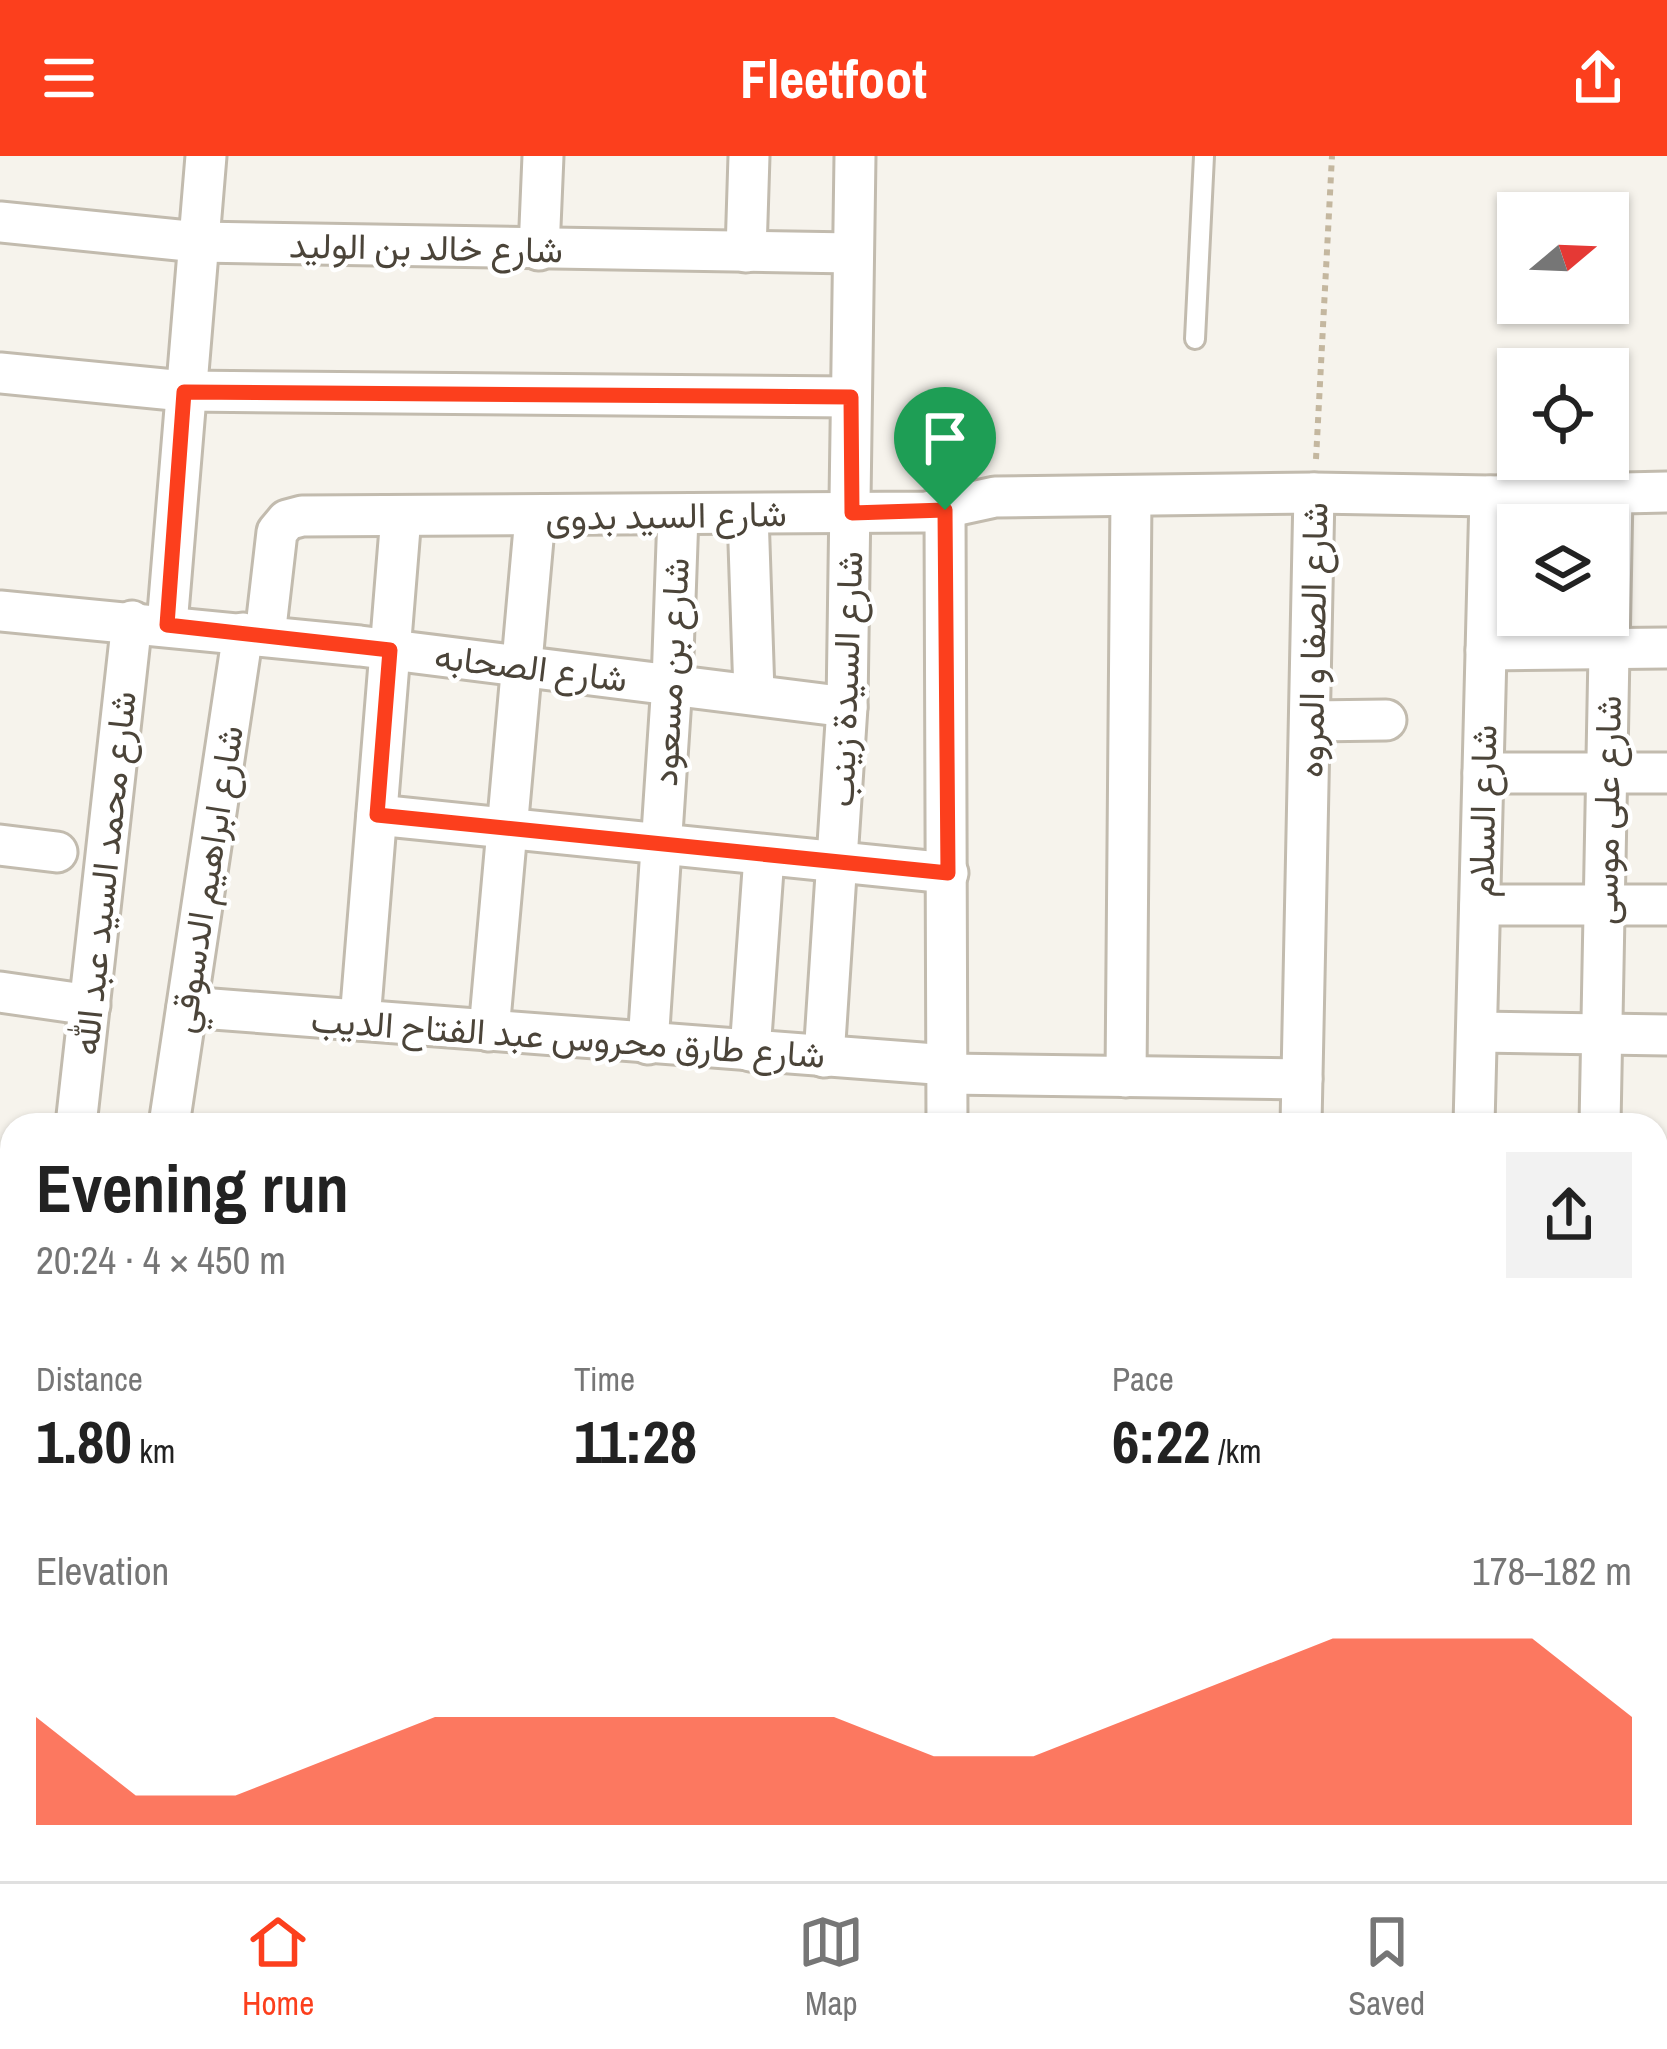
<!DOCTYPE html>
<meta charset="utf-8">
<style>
:root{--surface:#fff;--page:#f2f2f2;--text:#222;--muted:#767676;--line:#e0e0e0;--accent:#fc3f1d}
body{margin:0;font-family:"Archivo Narrow",Vazirmatn,sans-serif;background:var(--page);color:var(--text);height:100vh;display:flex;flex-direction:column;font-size:45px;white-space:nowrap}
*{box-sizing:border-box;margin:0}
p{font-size:39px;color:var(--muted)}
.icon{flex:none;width:66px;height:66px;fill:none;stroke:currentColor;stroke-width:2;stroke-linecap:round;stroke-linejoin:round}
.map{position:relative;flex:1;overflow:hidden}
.details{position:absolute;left:0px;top:957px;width:1668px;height:768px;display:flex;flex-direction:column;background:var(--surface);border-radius:36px 36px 0 0;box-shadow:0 3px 9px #0004}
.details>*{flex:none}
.needle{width:78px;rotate:71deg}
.controls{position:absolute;left:1497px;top:36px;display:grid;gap:24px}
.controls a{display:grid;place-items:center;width:132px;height:132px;border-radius:0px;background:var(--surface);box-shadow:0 3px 9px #0004;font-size:60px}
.pin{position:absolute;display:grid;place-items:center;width:102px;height:102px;color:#fff;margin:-123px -51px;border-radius:50% 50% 50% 0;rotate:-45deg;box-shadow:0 0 12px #0007}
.pin .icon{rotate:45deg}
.round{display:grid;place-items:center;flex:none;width:126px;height:126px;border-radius:0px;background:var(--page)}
.headline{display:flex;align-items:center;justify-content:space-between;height:204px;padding:0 36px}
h1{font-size:66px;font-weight:700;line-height:90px}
.stats{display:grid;grid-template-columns:repeat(3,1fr);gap:18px;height:204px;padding:12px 36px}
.stats div{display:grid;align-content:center}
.stats b{font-size:60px;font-weight:700}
.stats small{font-size:33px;font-weight:400}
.stats p{font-size:33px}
.chart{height:336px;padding:24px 36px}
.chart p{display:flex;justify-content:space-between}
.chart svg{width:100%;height:216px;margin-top:12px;fill:var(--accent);opacity:.7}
header{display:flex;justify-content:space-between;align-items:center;height:156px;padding:0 36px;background:var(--accent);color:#fff;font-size:54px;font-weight:700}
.menu{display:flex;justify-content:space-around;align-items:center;height:168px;border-top:3px solid var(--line);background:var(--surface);font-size:33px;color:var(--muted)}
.menu a{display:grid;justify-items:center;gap:6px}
.menu .selected{color:var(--accent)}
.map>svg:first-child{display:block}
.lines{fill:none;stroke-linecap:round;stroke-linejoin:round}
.service-casing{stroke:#c2bbae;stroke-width:24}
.minor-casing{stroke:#c2bbae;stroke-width:45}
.path{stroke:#c4b79f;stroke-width:6;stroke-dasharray:6 6;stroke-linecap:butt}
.service{stroke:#fff;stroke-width:18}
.minor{stroke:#fff;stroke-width:39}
.route-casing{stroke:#fff;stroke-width:24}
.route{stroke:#fc3f1d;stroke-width:15}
.labels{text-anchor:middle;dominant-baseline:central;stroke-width:9;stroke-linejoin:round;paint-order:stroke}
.street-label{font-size:36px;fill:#4b4439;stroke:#fff}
</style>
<header><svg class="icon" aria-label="menu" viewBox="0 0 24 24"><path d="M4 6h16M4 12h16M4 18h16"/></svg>Fleetfoot<svg class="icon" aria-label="share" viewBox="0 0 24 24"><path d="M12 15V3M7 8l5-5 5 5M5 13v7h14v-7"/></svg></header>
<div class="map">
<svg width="1667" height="1725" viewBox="0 0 1667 1725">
<rect width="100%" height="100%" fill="#f6f3ec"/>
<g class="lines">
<g class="service-casing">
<polyline id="service" points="1195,183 1204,0"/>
</g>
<g class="minor-casing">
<g id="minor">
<polyline points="0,66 198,86 853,97"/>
<polyline points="539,94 543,0"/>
<polyline points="746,96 749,0"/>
<polyline points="0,217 184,235 851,241"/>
<polyline points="945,354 947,969"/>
<polyline points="748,358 754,537"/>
<polyline points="0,455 360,490 847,551"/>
<polyline points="167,469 206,0"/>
<polyline points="265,480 277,376 287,364 302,360 926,356 995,341 1314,337 1490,340 1667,336"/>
<polyline points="1486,494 1667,492"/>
<polyline points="1311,565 1386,564"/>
<polyline points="1483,617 1667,617"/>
<polyline points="377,659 948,717"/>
<polyline points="0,689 57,696"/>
<polyline points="1480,749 1667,749"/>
<polyline points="0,836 90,849"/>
<polyline points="187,851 948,909"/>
<polyline points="360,864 401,360"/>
<polyline points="489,875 535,361"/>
<polyline points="1477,876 1667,879"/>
<polyline points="648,888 672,527 678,359"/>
<polyline points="750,895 764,700"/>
<polyline points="824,901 847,551 855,0"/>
<polyline points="948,918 1302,923"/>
<polyline points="1126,921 1131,341"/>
<polyline points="76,969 132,465"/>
<polyline points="169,969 243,477"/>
<polyline points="1301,969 1314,337"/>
<polyline points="1474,969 1490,340"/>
<polyline points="1600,969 1612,339"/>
<polyline points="1656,1008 1667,1009"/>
<polyline points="0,1085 12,1086"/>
<polyline points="1656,1222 1667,1222"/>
<polyline points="1656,1399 1667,1400"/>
<polyline points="0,1444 12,1445"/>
<polyline points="1656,1517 1667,1517"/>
<polyline points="0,1591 12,1591"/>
<polyline points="1656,1680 1667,1680"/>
<polyline points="892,1713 1132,1725"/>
<polyline points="87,1725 87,1713"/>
<polyline points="270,1725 271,1713"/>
<polyline points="381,1725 381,1713"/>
<polyline points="1164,1725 1165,1713"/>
</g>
</g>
<polyline class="path" points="1316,303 1332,0"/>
<use href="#service" class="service"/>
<use href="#minor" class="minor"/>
</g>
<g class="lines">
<g class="route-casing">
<polygon id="route" points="184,236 851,241 852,357 945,354 948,717 377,659 390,494 167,469"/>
</g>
<use href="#route" class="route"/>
</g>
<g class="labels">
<g class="street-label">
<text transform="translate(426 91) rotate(1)">شارع خالد بن الوليد</text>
<text transform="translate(666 359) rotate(-1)">شارع السيد بدوى</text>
<text transform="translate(1312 484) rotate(-89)">شارع الصفا و المروه</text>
<text transform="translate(531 511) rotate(7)">شارع الصحابه</text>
<text transform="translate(670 516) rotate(-87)">شارع بن مسعود</text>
<text transform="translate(845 523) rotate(-88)">شارع السيدة زينب</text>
<text transform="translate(1606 654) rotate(-89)">شارع على موسى</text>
<text transform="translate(1482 655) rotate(-89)">شارع السلام</text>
<text transform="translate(104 717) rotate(-84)">شارع محمد السيد عبد الله</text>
<text transform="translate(206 723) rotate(-81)">شارع ابراهيم الدسوقي</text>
<text transform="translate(568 881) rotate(4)">شارع طارق محروس عبد الفتاح الديب</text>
</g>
</g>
</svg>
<div class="controls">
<a><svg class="needle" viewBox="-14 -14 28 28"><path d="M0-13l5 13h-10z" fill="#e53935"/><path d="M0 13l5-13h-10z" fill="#767676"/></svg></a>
<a><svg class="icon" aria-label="locate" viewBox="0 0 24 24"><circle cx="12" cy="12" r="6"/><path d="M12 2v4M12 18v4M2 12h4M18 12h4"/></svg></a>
<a><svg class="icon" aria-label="layers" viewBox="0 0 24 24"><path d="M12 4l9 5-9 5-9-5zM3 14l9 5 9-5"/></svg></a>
</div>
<div class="pin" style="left:945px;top:354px;background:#1e9e55"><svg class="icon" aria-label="arrive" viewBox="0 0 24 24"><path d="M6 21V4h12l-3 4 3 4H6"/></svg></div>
<section class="details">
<div class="headline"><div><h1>Evening run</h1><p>20:24 · 4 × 450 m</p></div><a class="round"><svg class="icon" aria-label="share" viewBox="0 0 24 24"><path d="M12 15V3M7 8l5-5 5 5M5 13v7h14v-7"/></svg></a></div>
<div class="stats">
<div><p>Distance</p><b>1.80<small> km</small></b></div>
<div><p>Time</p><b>11:28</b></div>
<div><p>Pace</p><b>6:22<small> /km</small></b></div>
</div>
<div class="chart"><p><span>Elevation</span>178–182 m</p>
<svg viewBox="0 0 160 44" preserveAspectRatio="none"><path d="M0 44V22L10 38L20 38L30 30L40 22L50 22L60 22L70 22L80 22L90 30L100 30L110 22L120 14L130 6L140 6L150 6L160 22V44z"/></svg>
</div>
</section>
</div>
<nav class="menu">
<a class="selected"><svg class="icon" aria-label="home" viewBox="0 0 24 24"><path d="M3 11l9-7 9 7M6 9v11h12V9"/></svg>Home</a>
<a><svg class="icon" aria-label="map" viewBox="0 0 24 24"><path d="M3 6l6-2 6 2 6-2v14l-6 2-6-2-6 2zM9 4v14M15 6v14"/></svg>Map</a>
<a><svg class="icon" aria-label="saved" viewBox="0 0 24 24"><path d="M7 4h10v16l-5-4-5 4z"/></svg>Saved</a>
</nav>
